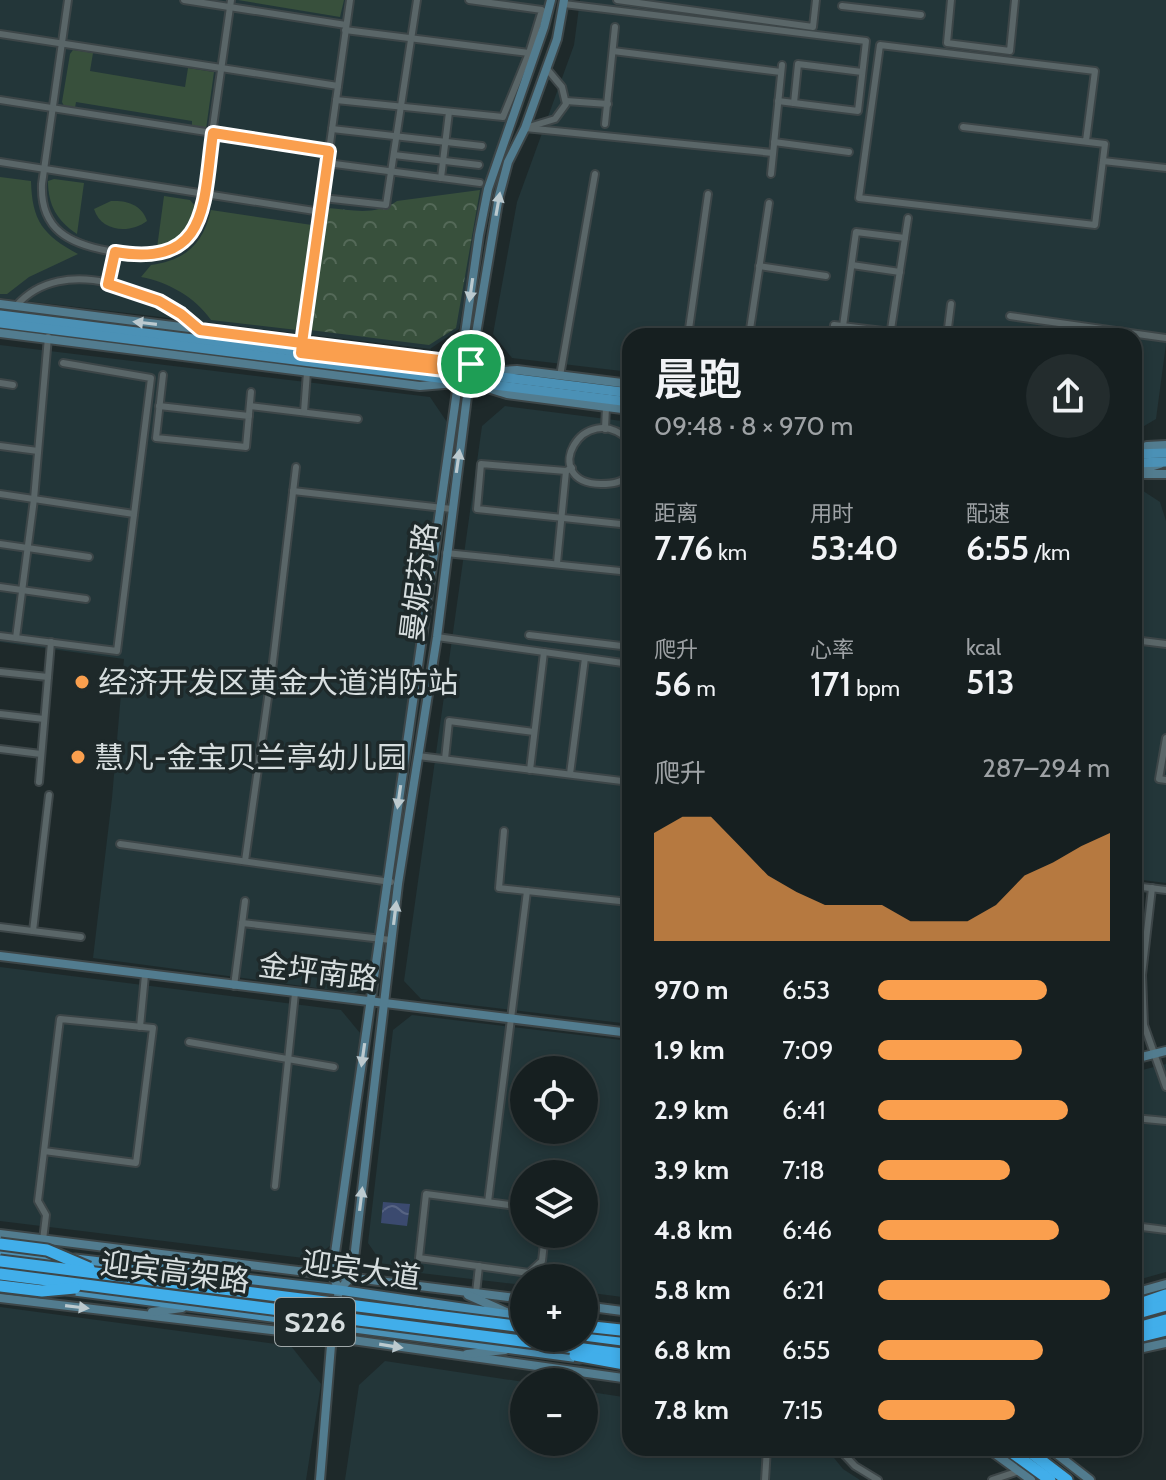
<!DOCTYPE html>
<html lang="zh">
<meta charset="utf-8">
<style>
:root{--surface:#161f20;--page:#232c2d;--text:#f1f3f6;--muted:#9ea2a5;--line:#353d3e;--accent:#fa9f4e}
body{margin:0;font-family:Cabin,"Noto Sans SC",sans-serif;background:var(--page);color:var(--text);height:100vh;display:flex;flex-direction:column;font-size:30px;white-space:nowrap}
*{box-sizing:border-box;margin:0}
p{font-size:26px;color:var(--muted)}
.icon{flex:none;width:44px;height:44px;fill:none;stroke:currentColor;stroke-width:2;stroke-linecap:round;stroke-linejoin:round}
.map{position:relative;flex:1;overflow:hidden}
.side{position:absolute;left:622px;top:328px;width:520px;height:1128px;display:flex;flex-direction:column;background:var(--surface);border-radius:24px;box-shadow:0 4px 12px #0003,0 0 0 2px var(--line)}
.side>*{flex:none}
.controls{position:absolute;left:510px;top:1056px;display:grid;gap:16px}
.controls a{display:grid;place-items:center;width:88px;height:88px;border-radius:50%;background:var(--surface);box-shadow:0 4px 12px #0003,0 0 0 2px var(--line);font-size:40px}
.pin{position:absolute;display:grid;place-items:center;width:68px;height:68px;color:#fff;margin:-34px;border:4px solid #fff;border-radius:50%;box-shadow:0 2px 8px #0007}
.round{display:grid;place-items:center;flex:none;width:84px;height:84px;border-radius:42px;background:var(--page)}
.summary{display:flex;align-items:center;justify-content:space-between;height:136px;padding:0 32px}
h1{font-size:44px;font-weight:600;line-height:60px}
.stats{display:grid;grid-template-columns:repeat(3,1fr);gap:12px;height:136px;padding:8px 32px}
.stats div{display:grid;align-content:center}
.stats b{font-size:34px;font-weight:600}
.stats small{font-size:22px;font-weight:400}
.stats p{font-size:22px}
.chart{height:224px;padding:16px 32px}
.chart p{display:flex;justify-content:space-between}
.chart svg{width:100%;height:144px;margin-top:8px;fill:var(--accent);opacity:.7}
ul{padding:0 32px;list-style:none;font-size:26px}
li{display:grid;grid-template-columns:128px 96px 1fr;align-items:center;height:60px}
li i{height:20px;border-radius:10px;background:var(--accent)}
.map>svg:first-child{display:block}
.built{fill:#233639;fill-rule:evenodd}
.grass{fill:#38503c}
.park{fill:url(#park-crowns)}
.water{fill:url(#water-waves)}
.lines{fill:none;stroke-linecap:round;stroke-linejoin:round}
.street-casing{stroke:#3d4648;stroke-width:10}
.secondary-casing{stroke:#3d4648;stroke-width:12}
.primary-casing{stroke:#3d4648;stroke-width:13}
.highway-casing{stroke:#3d4648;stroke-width:15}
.street{stroke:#5a6668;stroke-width:6}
.secondary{stroke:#527c8f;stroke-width:8}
.primary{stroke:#4b91b6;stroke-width:9}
.highway{stroke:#41aeea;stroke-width:11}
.highway-bridge-casing{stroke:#3d4648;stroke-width:15;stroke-linecap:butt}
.highway-bridge{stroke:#41aeea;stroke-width:11}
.oneway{fill:#bccacf}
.route-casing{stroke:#fff;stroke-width:16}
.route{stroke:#fa9f4e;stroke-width:10}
.poi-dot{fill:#fa9f4e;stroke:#1e292a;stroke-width:3}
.labels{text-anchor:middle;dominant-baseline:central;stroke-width:7;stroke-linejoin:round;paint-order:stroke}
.shield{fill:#1e292a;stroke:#a0a8a9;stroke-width:2}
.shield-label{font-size:28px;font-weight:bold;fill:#d7dedf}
.street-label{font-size:30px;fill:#d7dedf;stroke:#1e292a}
.poi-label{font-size:30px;fill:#d7dedf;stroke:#1e292a;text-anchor:start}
</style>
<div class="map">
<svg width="1166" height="1480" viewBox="0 0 1166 1480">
<defs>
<pattern id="park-crowns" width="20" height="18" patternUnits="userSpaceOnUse" patternTransform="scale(2)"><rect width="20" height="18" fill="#38503c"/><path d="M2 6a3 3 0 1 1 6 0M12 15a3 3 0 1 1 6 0" fill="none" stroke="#546958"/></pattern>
<pattern id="water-waves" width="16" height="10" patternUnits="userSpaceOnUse" patternTransform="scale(2)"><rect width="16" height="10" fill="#3b4a6f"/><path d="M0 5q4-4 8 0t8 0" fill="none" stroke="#576483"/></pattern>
</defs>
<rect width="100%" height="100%" fill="#1e292a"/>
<g class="built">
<polygon points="0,0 547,0 526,76 482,190 459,329 430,349 0,298"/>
<polygon points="580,0 1166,0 1166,344 1156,419 1134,432 1134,336 630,336 630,372 512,358 493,334 517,202 574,45"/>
<polygon points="0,345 430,397 449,425 370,985 354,993 93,958 112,798 124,659 0,642"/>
<polygon points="505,406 630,422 630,1024 421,999 404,981 482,426"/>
<polygon points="1134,485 1160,502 1166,521 1166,883 1134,879"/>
<polygon points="0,967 341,1010 360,1033 334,1243 312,1259 0,1221"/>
<path d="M 412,1015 L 630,1041 L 630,1298 L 584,1292 L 584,1278 L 524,1278 L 524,1285 L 386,1269 L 368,1243 L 393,1030 ZM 524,1070 L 584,1070 L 584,1130 L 524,1130 ZM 524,1174 L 584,1174 L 584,1234 L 524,1234 Z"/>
<polygon points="1166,1064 1166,1272 1134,1281 1134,1072"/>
<polygon points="0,1307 291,1346 321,1384 306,1480 0,1480"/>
<polygon points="385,1361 524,1382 524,1442 584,1442 584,1391 630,1398 630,1448 826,1448 843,1469 860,1480 345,1480 359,1385"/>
</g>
<g class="grass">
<polygon points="238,0 344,0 340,17"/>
<polygon points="73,50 93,53 90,71 185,87 188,68 214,72 206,129 192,127 192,121 76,102 75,108 64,106 62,102 70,54"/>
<path d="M 0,177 L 31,181 C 32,221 43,235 78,254 L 29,277 L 7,294 L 0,294 Z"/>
<path d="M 54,179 L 84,183 L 77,234 C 57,221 48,205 48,181 Z"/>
<path d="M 164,196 L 190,200 L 195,206 C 191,228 178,242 157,248 Z"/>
<path d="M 111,201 C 127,200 142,205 147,221 C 130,234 101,232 94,209 Z"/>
<path d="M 211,210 L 312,225 L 297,330 L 211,320 C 195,297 168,282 141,277 L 151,265 C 186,260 203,244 211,210 Z"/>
</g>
<path class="park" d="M 480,190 L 456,328 L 429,345 L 310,330 L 327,208 C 352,210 376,216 397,201 Z"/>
<polygon class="water" points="383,1202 410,1204 407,1226 381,1223"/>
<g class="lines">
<g class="street-casing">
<g id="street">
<path d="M 68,0 L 42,184 C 40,230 70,244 109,251 C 148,258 181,261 200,218 L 231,0"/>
<polyline points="184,0 346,25"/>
<polyline points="617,0 813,27 816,0"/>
<polyline points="951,0 947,43 1010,51 1015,0"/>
<polyline points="564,4 866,41 858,111 778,101"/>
<polyline points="842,6 921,15"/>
<polyline points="345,30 529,53"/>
<polyline points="0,34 338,86"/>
<polyline points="613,51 781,72"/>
<polyline points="0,100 329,151"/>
<polyline points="336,100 503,117 529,53 542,10 469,0"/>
<polyline points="566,101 608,104"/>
<polyline points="794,103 798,64 862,72"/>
<polyline points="605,124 615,27"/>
<polyline points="532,126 555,119 566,104 562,87 547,69"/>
<polyline points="963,127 1105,144 1095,225 859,198 880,45 1095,71 1086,141"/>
<polyline points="525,128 773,153"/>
<polyline points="332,129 482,146"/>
<polyline points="774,142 849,152"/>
<polyline points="394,155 479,165"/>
<polyline points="1103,161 1166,168"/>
<polyline points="0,162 321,212"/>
<polyline points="327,163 480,183"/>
<polyline points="771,174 782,65"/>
<polyline points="441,178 449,112"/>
<polyline points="323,198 386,205 417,0"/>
<polyline points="852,265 900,272"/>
<polyline points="759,266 826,276"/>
<polyline points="108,284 115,252"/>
<path d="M 16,306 C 63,252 155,290 200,330"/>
<polyline points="1010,316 1166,338"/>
<polyline points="843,326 856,232 905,238"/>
<polyline points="645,332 674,336"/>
<polyline points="688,336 708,194"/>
<polyline points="749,336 769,203"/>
<polyline points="833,336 834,325 891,332"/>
<polyline points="890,336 908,218"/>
<polyline points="947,336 951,304"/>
<polyline points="302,345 350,0"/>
<polyline points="163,375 156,438 246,447 251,392"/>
<polyline points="560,376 595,174"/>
<polyline points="0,383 13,385"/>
<polyline points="159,406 249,416"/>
<polyline points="250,406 358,419"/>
<polyline points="304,412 307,372"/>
<polyline points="605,429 606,407"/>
<path d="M 630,441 C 583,396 537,483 601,484 C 613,484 621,483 630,474"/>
<polyline points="0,446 38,451"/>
<polyline points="572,468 566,471 481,464 477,509 630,525"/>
<polyline points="293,491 452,509"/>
<polyline points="0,494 134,514"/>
<polyline points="0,544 89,557"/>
<polyline points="446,553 630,572"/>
<polyline points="557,563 566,471"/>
<polyline points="625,571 630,530"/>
<polyline points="0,587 86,599"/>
<polyline points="529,635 630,647"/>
<polyline points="0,636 117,651 151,378 63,363"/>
<polyline points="437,637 630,664"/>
<polyline points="16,638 34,499 48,337"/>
<polyline points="1134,640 1166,644"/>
<polyline points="0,672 48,677"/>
<polyline points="0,714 44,719"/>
<polyline points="1166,738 1159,779 1166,780"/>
<polyline points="0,749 41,754"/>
<polyline points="418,756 630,782"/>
<polyline points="445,759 449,721 534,732"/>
<polyline points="530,770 544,652"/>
<polyline points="570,774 585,658"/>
<polyline points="39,782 51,642"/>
<polyline points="504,831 499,888 629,902"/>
<polyline points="120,844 391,882"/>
<polyline points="245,861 273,662 296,467"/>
<polyline points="1134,886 1166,890"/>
<polyline points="1152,888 1142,975 1144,1025 1166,1087"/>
<polyline points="242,923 391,940"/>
<polyline points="0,927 81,937"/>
<polyline points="33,931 49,795"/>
<polyline points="234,986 245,901"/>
<polyline points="140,1027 145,975"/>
<polyline points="189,1042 334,1067"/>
<polyline points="1134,1118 1166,1121"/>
<polyline points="275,1186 295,993"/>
<polyline points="488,1202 527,891"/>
<polyline points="524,1207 426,1194 419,1258 529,1273 542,1261 545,1234"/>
<polyline points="1134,1226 1166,1230"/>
<polyline points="43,1240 46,1215 38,1201 60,1019 153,1028 136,1163 44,1151"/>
<polyline points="476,1293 479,1266"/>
<polyline points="838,1448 855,1466 878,1480"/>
<polyline points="765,1480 767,1448"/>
<polyline points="992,1480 1019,1471"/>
</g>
</g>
<g class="secondary-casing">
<g id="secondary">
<polyline points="0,304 426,358 458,369"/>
<polyline points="0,333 420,386 456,383"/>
<polyline points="467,364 497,368"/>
<polyline points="487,372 517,370 630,384"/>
<polyline points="481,386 507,394 630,410"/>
<polyline points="1134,446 1157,451"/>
<polyline points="1147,446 1166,445"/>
<polyline points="1134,472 1160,464"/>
<polyline points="1135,474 1166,474"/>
<polyline points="0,956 630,1033"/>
<polyline points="1134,1059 1166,1051"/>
<polyline points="0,1234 524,1299"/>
<polyline points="153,1266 187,1259"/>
<polyline points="339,1290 332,1274 479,235 488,189 544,27 551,0"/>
<polyline points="1134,1293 1166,1284"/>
<polyline points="468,1295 506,1312"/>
<polyline points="0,1298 331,1337 630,1379"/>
<polyline points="584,1306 630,1312"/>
<polyline points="336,1308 339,1290 352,1276 398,884 437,637 471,364 499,196 508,162 525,128 557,39 564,0"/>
<polyline points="152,1312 182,1308"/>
<polyline points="1134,1350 1166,1343"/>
<polyline points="467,1354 505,1350"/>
<polyline points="987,1448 1031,1480"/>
<polyline points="1049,1448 1090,1480"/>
<polyline points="320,1480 333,1321"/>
</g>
</g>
<g class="primary-casing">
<g id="primary">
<polyline points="0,315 630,393"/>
<polyline points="0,323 630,402"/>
<polyline points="1134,454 1166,453"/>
<polyline points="1134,463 1166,462"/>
<polyline points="0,1250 56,1257"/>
<polyline points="75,1259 339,1290 524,1317"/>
<polyline points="67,1290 580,1358"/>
</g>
</g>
<g class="highway-casing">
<g id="highway">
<polyline points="1134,1306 1166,1295"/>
<polyline points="1134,1314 1166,1305"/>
<polyline points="1134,1329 1166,1320"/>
<polyline points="584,1335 630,1341"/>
<polyline points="1134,1338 1166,1330"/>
<polyline points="1006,1448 1050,1480"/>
<polyline points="1025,1448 1067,1480"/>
</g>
</g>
<use href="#street" class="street"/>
<use href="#secondary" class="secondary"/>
<use href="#primary" class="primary"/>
<use href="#highway" class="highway"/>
<g class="highway-bridge-casing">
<g id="highway-bridge">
<polyline points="0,1244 47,1250 89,1268"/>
<polyline points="0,1261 524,1327"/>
<polyline points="0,1274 630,1355"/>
<polyline points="0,1286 42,1291 75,1288"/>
<polyline points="584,1326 630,1331"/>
<polyline points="575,1355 630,1365"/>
</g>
</g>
<use href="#highway-bridge" class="highway-bridge"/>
</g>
<defs><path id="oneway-solid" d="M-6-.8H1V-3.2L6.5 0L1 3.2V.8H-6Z" transform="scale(2)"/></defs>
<g class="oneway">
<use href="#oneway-solid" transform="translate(498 204) rotate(-80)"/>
<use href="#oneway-solid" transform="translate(471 290) rotate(98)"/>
<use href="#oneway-solid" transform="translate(145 323) rotate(-173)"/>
<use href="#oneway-solid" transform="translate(458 461) rotate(-82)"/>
<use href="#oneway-solid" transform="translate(399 797) rotate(98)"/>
<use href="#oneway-solid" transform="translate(395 913) rotate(-83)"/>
<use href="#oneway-solid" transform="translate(363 1055) rotate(98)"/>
<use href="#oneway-solid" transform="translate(361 1199) rotate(-83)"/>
<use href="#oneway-solid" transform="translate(77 1307) rotate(7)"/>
<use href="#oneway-solid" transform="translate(391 1346) rotate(9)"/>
</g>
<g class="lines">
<g class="route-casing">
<path id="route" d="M 471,364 L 302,343 L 329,151 L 213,133 C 203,203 210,268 115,252 L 108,284 L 159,301 L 181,314 L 200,330 L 302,343 L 301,353 L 470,373 L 471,364"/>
</g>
<use href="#route" class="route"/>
</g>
<g class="poi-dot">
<circle cx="82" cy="682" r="8"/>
<circle cx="78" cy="757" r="8"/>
</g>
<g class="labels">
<rect class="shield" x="275" y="1298" width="80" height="48" rx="6"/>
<g class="shield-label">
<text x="315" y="1322">S226</text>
</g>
<g class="street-label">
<text transform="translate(419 582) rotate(-83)">曼妮芬路</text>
<text transform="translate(318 972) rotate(7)">金坪南路</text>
<text transform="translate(361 1270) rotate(8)">迎宾大道</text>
<text transform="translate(175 1272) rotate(7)">迎宾高架路</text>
</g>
<g class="poi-label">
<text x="98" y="682">经济开发区黄金大道消防站</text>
<text x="94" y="757">慧凡-金宝贝兰亭幼儿园</text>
</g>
</g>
</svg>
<div class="controls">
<a><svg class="icon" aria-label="locate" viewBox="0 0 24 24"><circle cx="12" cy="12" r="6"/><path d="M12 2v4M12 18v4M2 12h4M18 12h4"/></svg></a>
<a><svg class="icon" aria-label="layers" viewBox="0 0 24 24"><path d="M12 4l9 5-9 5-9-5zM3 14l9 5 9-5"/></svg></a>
<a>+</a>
<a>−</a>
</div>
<div class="pin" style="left:471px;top:364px;background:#1e9e55"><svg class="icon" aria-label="arrive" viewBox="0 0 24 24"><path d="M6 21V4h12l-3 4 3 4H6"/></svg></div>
<section class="side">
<div class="summary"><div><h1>晨跑</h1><p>09:48 · 8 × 970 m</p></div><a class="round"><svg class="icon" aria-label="share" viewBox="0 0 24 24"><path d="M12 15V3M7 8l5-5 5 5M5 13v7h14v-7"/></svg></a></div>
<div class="stats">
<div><p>距离</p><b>7.76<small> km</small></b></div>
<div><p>用时</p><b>53:40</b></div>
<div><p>配速</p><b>6:55<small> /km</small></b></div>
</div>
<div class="stats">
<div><p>爬升</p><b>56<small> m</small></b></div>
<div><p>心率</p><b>171<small> bpm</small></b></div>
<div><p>kcal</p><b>513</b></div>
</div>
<div class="chart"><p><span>爬升</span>287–294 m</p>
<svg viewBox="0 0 160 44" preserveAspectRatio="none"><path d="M0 44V11L10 6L20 6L30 15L40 24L50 29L60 33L70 33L80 33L90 38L100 38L110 38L120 33L130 24L140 20L150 15L160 11V44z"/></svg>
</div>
<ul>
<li><b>970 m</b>6:53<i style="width:73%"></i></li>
<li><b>1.9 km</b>7:09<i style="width:62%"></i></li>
<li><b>2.9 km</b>6:41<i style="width:82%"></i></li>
<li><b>3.9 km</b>7:18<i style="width:57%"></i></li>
<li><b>4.8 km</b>6:46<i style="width:78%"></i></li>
<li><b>5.8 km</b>6:21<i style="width:100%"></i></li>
<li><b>6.8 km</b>6:55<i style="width:71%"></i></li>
<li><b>7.8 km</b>7:15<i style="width:59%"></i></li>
</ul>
</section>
</div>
